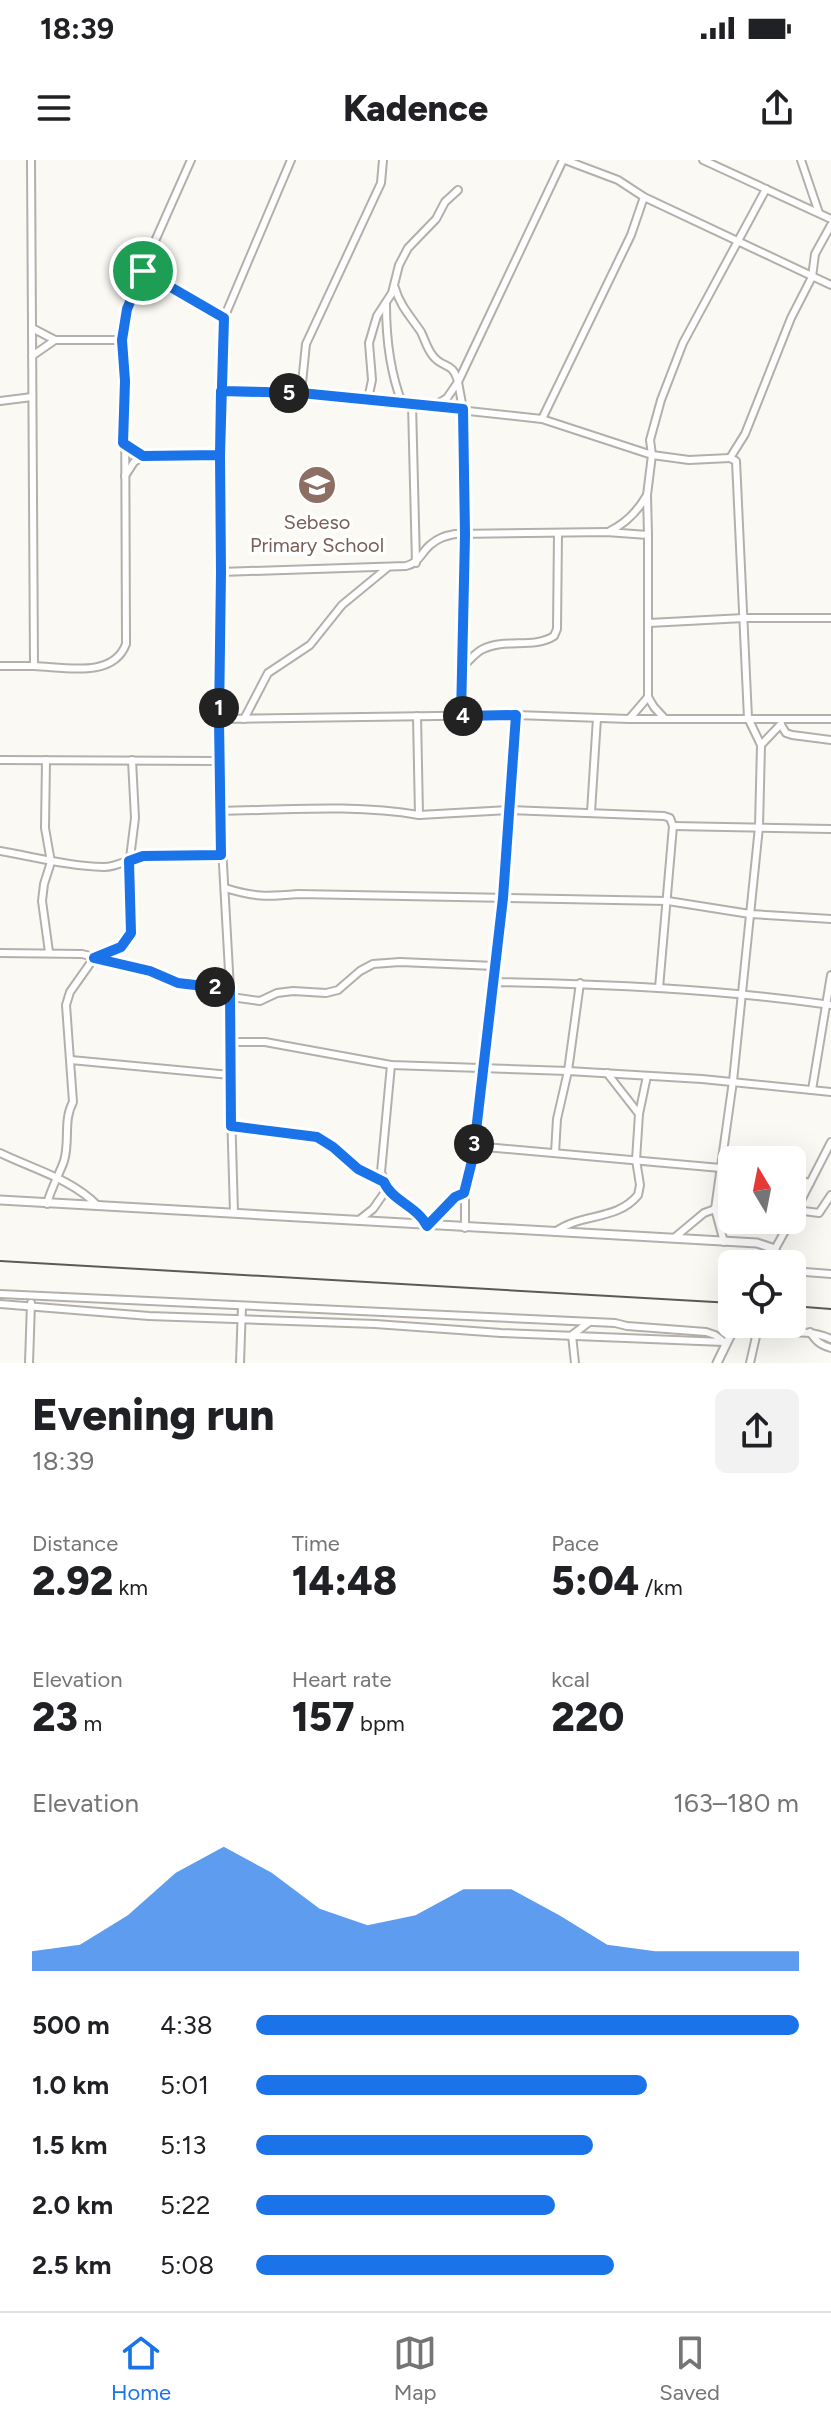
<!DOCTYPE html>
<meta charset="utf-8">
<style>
:root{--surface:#fff;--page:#f2f2f2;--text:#202124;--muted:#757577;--line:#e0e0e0;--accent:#1a73e8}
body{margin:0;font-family:Figtree,sans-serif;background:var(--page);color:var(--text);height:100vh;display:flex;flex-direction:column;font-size:30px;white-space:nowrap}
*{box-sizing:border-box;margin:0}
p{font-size:26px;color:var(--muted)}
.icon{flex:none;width:44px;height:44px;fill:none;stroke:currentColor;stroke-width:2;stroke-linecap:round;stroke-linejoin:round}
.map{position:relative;height:1203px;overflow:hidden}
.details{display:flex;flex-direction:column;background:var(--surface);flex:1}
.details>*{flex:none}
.needle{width:52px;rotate:350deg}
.controls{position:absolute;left:718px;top:986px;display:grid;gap:16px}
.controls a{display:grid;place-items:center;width:88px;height:88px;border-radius:12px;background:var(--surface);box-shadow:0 8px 32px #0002;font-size:40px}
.pin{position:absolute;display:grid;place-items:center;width:68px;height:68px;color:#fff;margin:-34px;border:4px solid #fff;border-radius:50%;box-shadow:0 2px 8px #0007}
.km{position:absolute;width:40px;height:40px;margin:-20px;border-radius:50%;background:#222;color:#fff;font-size:22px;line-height:40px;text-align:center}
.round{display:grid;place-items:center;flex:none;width:84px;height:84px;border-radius:12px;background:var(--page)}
.overview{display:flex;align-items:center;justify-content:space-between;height:136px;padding:0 32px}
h1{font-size:44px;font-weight:800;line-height:60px}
.stats{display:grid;grid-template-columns:repeat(3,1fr);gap:12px;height:136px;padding:8px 32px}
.stats div{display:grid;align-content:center}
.stats b{font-size:40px;font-weight:800}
.stats small{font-size:22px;font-weight:400}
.stats p{font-size:22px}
.chart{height:224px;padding:16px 32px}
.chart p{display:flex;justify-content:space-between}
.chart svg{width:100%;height:144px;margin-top:8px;fill:var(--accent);opacity:.7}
ul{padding:0 32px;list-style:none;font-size:26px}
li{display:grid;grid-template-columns:128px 96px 1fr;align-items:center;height:60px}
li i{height:20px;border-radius:10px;background:var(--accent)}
.status{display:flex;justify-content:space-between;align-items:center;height:56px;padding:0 40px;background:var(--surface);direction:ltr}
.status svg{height:22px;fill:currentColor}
header{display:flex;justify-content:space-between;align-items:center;height:104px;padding:0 32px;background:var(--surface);font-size:36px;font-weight:800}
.tabs{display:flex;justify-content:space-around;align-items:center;height:112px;border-top:2px solid var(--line);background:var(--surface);font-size:22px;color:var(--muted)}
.tabs a{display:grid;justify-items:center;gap:4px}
.tabs .active{color:var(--accent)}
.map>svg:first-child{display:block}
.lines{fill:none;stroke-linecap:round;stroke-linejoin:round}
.minor-casing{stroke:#b3b0ac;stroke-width:10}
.tertiary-casing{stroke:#b3b0ac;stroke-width:11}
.minor{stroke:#fff;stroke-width:6}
.tertiary{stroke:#fff;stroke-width:7}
.rail{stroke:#5c5a57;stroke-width:2}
.route-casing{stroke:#fff;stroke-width:16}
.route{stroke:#1a73e8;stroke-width:10}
.labels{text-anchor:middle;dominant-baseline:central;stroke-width:7;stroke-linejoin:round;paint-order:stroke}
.education-label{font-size:20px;fill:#785e54;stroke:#fff}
</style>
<div class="status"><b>18:39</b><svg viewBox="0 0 49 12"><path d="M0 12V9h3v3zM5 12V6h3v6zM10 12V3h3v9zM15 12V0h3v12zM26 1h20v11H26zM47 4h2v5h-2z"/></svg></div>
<header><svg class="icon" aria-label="menu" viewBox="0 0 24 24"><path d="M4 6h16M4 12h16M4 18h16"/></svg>Kadence<svg class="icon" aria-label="share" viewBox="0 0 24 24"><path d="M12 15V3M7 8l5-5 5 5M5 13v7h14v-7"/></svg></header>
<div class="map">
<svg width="831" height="1203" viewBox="0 0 831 1203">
<rect width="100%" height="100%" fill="#fbf9f4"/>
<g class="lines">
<g class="minor-casing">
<g id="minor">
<polyline points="565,0 618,20 644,37 831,125"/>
<polyline points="703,0 831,59"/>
<polyline points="801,0 819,53"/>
<polyline points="143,111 224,158"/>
<path d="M 395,128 C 400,146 411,157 421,172 C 425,180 427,189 433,196 C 443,209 453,201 458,222 L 447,238 L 434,246"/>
<path d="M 386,144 C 386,178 390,212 402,243"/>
<polyline points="32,168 55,180 122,180"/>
<polyline points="32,196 55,180"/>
<polyline points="221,231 301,233 542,259 652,295 689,300 730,298"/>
<polyline points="301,233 306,184 381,23 383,0"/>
<polyline points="368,239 372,220 369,183 377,156 392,133 399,105 408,88 436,59 445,42 458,30"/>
<polyline points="0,241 32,237"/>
<polyline points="412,244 416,403"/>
<polyline points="542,259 631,75 644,37"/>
<polyline points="123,283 143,296 220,295"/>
<polyline points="730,298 745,274 791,158 812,117 815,94 831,65"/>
<polyline points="125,316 134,302 143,296"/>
<path d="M 610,371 C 626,363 638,351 647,335"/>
<polyline points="648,375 647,335 652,295 650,280 661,240 683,183 766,29"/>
<path d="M 221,412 L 406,406 C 419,403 421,393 430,385 C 438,378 445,376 455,374 L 606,372 L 648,375 L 648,537 L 654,547 L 665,559"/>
<polyline points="649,463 744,458 831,458"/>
<polyline points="0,506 34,506 31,0"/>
<path d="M 34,506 C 64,507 113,519 126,484 L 125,221 C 123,191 122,164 131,135 L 191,0"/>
<path d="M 463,506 C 470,500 476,492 483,489 C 505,478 534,489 554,476 L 557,469 L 558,373"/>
<polyline points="417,556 419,655 509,650 664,656 670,658 673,666 659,828"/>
<polyline points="461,556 465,375 463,249 458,222 563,0"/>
<polyline points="630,558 648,537"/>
<polyline points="219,559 516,555 629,559 831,559"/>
<polyline points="244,559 268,513 310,485 342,445 387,408"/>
<polyline points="781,565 786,573 792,575 831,580"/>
<polyline points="761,585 781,564"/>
<polyline points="0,600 219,601"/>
<polyline points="46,600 45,668 51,702 44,724 42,741 49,792"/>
<path d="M 220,651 C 286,650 354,644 419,655"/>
<polyline points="591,652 597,558"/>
<polyline points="673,666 831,669"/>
<path d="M 0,691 C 35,697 68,706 104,707 C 118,707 127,699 140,697 C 164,692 196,696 221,695"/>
<path d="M 225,728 C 254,737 267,737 298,734 L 668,741 L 750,754 L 831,759"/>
<polyline points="0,793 82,794 150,811 178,823 230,829"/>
<polyline points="494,822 503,738 516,555"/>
<polyline points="231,837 260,841 277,833 293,831 326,833 338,830 360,811 373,804 400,802 495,806"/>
<polyline points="230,882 265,882 391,905 568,911 702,919 831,932"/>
<polyline points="71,900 230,915"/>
<polyline points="812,930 831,815"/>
<polyline points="639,954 647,916"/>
<polyline points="231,966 317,977 333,987 358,1009 384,1022"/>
<polyline points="474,986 732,1009"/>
<path d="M 0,993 C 33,1009 72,1019 98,1046"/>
<polyline points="555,993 557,959 568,911 580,823"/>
<polyline points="792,1019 810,1023"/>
<polyline points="387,1029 417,1052 427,1066 455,1037 464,1033"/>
<path d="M 47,1044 C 51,1028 59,1015 64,1001 C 70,981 63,960 73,942 L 66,845 L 70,832 L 94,798 L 121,787 L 131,773 L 128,714 L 135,658 L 132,600"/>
<polyline points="796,1050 819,1053 831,1035"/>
<polyline points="234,1053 230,915 230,829 220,651 221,190 224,158 291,0"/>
<polyline points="792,1058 831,982"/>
<polyline points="359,1060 373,1049 387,1029 381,1012 391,905"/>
<path d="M 465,1068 L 465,1027 L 473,997 L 494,822 C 606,824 719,829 831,845"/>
<path d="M 555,1072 C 580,1053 617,1061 638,1035 L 640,1025 L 636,1000 L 639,954 L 607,913"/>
<polyline points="674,1078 704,1053 715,1049"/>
<polyline points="724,1082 715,1049 733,921 759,667 761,585 748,558 736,301 730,298"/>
<polyline points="775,1089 791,1060"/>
<polyline points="792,1111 831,1114"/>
<polyline points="0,1134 615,1163 627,1166 706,1172 715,1175 724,1182"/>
<polyline points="0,1144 149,1156 375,1164 501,1173 724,1182"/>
<polyline points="734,1169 757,1172 750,1203"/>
<path d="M 757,1172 C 781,1174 809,1168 831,1179"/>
<path d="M 810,1172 C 816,1181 820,1185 831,1188"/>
<polyline points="29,1203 31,1143"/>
<polyline points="240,1203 242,1146"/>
<polyline points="575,1203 572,1175 588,1163"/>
</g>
</g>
<g class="tertiary-casing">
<g id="tertiary">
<polyline points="0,1040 757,1083 775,1089 767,1104"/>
<polyline points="717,1203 736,1164"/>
</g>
</g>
<use href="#minor" class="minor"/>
<use href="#tertiary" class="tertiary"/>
<g class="rail">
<polyline points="0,1101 732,1143"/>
<polyline points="792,1146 831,1149"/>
</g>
</g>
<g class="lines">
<g class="route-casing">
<path id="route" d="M 143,111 L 224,158 L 220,295 L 221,412 L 219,559 L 221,695 L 143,696 L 129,701 L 131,773 L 121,787 L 94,798 L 150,811 L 178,823 L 230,829 L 231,966 L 317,977 L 333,987 L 358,1009 L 384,1022 C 392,1041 417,1046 427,1066 L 455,1037 L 464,1033 L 473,997 L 503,738 L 516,555 L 461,556 L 465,375 L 463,249 L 301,233 L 221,231 L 220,295 L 143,296 L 123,283 L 125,221 L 122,180 L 127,149 L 143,111"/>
</g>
<use href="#route" class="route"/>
</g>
<defs>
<g id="school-disc" transform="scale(2)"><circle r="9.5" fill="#8d6e63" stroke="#fff"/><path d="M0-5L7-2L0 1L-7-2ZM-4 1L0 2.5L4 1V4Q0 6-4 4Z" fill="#fff"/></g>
</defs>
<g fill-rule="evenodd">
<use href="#school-disc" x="317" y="325"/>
</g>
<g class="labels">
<g class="education-label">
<text x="317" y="362">Sebeso<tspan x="317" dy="23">Primary School</tspan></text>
</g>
</g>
</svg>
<div class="controls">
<a><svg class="needle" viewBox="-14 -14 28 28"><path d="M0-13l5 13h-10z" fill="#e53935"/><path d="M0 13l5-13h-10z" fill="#757577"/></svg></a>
<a><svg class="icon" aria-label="locate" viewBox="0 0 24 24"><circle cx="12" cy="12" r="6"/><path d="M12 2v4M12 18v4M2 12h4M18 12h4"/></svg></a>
</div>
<div class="pin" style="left:143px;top:111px;background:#1e9e55"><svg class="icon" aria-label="arrive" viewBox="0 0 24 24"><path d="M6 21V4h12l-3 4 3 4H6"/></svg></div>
<b class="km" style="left:219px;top:548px">1</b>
<b class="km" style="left:215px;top:827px">2</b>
<b class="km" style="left:474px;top:984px">3</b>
<b class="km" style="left:463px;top:556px">4</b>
<b class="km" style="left:289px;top:233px">5</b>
</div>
<section class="details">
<div class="overview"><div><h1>Evening run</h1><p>18:39</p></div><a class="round"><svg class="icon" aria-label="share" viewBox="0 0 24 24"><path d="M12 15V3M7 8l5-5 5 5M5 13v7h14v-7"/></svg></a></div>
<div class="stats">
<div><p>Distance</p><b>2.92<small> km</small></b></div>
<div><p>Time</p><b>14:48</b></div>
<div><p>Pace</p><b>5:04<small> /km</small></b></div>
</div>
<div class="stats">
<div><p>Elevation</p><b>23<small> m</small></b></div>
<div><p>Heart rate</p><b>157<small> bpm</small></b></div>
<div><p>kcal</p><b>220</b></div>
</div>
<div class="chart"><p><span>Elevation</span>163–180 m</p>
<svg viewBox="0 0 160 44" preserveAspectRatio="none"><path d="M0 44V38L10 36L20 27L30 14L40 6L50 14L60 25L70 30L80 27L90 19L100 19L110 27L120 36L130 38L140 38L150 38L160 38V44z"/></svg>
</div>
<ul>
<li><b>500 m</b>4:38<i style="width:100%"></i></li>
<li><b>1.0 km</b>5:01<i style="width:72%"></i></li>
<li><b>1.5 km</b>5:13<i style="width:62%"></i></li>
<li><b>2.0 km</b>5:22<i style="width:55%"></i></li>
<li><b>2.5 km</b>5:08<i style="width:66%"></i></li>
</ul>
</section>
<nav class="tabs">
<a class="active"><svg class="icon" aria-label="home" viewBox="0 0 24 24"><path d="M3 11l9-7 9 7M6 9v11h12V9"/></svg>Home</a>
<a><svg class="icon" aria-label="map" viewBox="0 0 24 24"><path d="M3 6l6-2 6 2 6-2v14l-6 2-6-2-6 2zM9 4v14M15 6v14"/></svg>Map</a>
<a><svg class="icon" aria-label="saved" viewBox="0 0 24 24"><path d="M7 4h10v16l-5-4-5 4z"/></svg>Saved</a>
</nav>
